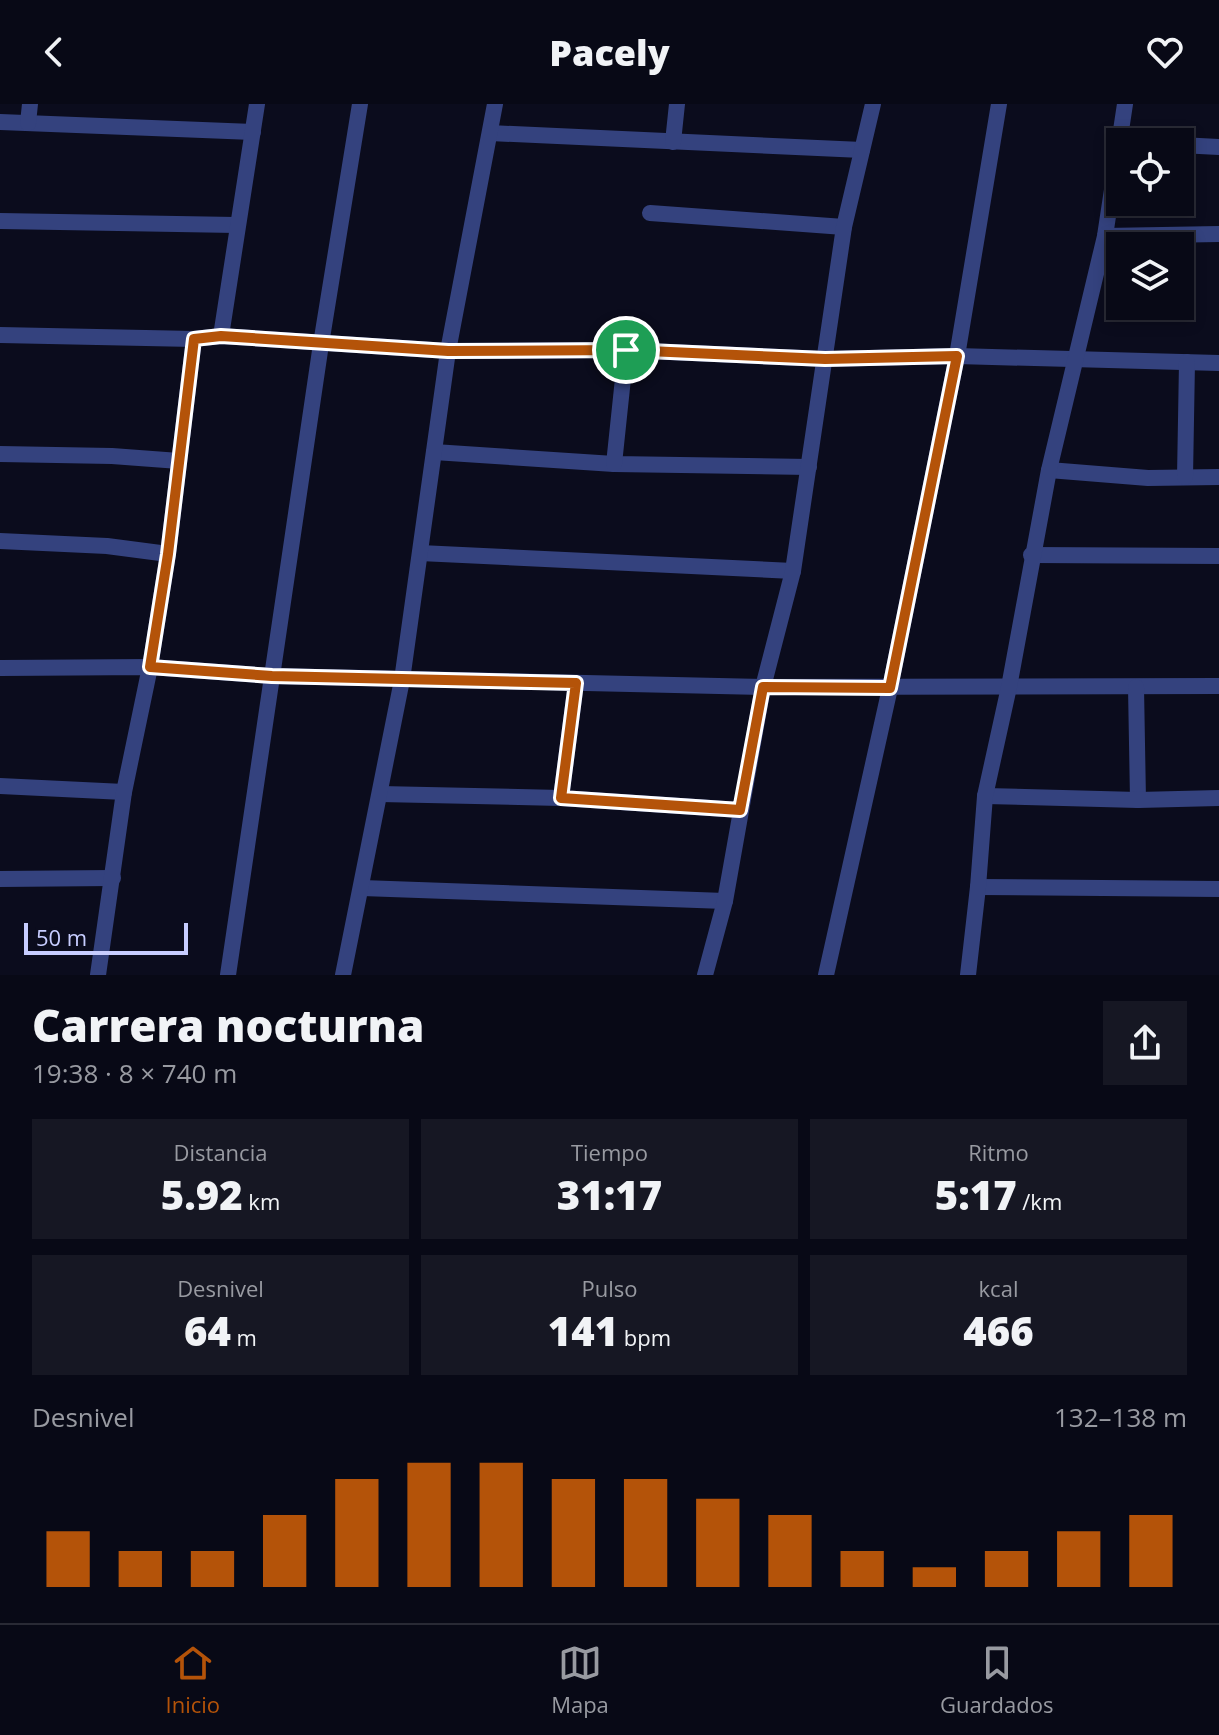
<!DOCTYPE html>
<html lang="es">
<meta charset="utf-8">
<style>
:root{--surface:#080916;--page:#161723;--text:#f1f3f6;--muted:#989aa1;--line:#292a35;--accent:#b45309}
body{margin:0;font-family:"Open Sans",sans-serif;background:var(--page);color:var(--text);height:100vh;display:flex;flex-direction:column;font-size:30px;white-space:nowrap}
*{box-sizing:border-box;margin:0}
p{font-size:26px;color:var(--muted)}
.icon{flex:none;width:44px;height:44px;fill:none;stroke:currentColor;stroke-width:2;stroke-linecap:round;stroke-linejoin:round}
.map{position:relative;height:871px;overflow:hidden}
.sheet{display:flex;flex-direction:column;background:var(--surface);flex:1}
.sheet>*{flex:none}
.fabs{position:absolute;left:1106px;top:24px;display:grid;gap:16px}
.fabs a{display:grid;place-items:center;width:88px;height:88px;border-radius:0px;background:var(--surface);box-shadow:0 4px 12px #0003,0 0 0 2px var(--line);font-size:40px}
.scale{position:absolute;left:24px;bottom:20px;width:164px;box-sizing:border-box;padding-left:8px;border:4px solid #c7cdff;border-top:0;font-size:22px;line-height:28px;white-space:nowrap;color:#c7cdff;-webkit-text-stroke:6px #0b0c1d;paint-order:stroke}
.pin{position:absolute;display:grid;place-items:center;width:68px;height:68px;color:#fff;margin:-34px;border:4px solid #fff;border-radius:50%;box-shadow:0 2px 8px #0007}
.round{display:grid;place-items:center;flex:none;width:84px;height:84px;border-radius:0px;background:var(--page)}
.head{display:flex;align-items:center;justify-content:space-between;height:136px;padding:0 32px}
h1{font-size:44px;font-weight:800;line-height:60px}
.stats{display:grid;grid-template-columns:repeat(3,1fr);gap:12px;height:136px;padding:8px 32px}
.stats div{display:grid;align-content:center;border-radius:0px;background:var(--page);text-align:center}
.stats b{font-size:40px;font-weight:800}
.stats small{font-size:22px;font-weight:400}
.stats p{font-size:22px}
.chart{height:224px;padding:16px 32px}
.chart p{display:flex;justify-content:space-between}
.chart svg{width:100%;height:144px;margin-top:8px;stroke:var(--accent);stroke-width:6}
header{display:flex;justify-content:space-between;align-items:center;height:104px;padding:0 32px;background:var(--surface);font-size:36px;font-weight:800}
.tab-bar{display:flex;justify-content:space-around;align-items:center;height:112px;border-top:2px solid var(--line);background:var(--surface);font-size:22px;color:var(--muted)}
.tab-bar a{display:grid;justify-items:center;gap:4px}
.tab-bar .selected{color:var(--accent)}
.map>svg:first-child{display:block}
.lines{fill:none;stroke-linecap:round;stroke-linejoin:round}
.minor{stroke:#34427e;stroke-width:16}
.route-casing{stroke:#fff;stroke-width:16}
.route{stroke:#b45309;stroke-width:10}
</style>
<header><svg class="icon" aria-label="back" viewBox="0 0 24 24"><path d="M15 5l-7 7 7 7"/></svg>Pacely<svg class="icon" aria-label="heart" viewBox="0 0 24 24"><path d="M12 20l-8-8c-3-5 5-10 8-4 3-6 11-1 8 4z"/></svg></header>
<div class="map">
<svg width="1219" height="871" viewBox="0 0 1219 871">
<rect width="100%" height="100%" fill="#0b0c1d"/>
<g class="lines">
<g class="minor">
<polyline points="0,18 253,28"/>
<polyline points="28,19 30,0"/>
<polyline points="490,29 862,46"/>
<polyline points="1120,37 1140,38"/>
<polyline points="673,38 677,0"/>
<polyline points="1180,41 1219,43"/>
<polyline points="650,109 844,123"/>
<polyline points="0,117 236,121"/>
<polyline points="1105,132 1219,130"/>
<polyline points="0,231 194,235 221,232 448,247 626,246 825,255 957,252 1219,259"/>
<polyline points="221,232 257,0"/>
<polyline points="434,348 614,360 809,363"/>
<polyline points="0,350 112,352 179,357"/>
<polyline points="614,360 626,246"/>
<polyline points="1049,366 1148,374 1219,373"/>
<polyline points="1185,373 1187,258"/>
<polyline points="0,437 107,442 168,450"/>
<polyline points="420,449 793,467"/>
<polyline points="1031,451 1219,452"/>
<polyline points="0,564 150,563 272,572 763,583 1219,582"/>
<polyline points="1136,583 1138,696"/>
<polyline points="0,682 124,688"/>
<polyline points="380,690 561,694 740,706"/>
<polyline points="985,692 1138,696 1219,694"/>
<polyline points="561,694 576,579"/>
<polyline points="0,775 113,774"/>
<polyline points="978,783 1219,785"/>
<polyline points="362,784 725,797"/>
<polyline points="98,871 124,688 150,563 168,450 194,235"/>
<polyline points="228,871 321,240 360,0"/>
<polyline points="343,871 402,576 448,247 495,0"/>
<polyline points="705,871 725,797 763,583 793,467 844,123 873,0"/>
<polyline points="826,871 890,584 957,252 999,0"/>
<polyline points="968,871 978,783 985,692 1009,583 1049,366 1105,132 1125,0"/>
</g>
</g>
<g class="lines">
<g class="route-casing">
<polygon id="route" points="221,232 448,247 626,246 825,255 957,252 890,584 763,583 740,706 561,694 576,579 272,572 150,563 168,450 194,235"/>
</g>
<use href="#route" class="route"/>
</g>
</svg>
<div class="fabs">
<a><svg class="icon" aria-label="locate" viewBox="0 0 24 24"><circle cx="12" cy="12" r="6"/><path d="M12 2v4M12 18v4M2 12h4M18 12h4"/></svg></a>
<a><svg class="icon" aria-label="layers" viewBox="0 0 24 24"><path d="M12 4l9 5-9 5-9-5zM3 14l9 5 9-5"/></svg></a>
</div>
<div class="scale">50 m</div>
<div class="pin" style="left:626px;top:246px;background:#1e9e55"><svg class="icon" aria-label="arrive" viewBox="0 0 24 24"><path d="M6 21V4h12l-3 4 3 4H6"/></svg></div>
</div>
<section class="sheet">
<div class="head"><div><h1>Carrera nocturna</h1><p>19:38 · 8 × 740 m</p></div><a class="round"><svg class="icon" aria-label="share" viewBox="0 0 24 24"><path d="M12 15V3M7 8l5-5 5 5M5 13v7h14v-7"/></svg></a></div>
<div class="stats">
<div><p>Distancia</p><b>5.92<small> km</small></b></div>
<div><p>Tiempo</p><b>31:17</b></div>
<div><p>Ritmo</p><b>5:17<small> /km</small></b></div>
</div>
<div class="stats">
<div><p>Desnivel</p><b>64<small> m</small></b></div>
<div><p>Pulso</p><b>141<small> bpm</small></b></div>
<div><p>kcal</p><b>466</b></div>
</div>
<div class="chart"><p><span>Desnivel</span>132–138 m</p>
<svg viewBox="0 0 160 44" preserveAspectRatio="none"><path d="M5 44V27M15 44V33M25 44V33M35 44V22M45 44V11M55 44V6M65 44V6M75 44V11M85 44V11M95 44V17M105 44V22M115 44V33M125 44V38M135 44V33M145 44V27M155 44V22"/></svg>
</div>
</section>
<nav class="tab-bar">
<a class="selected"><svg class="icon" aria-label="home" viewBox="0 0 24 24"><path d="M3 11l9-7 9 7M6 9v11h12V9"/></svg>Inicio</a>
<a><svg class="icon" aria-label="map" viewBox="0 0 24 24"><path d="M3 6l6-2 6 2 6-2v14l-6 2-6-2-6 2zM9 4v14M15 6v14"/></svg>Mapa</a>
<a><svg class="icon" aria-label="saved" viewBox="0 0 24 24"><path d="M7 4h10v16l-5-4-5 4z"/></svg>Guardados</a>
</nav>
